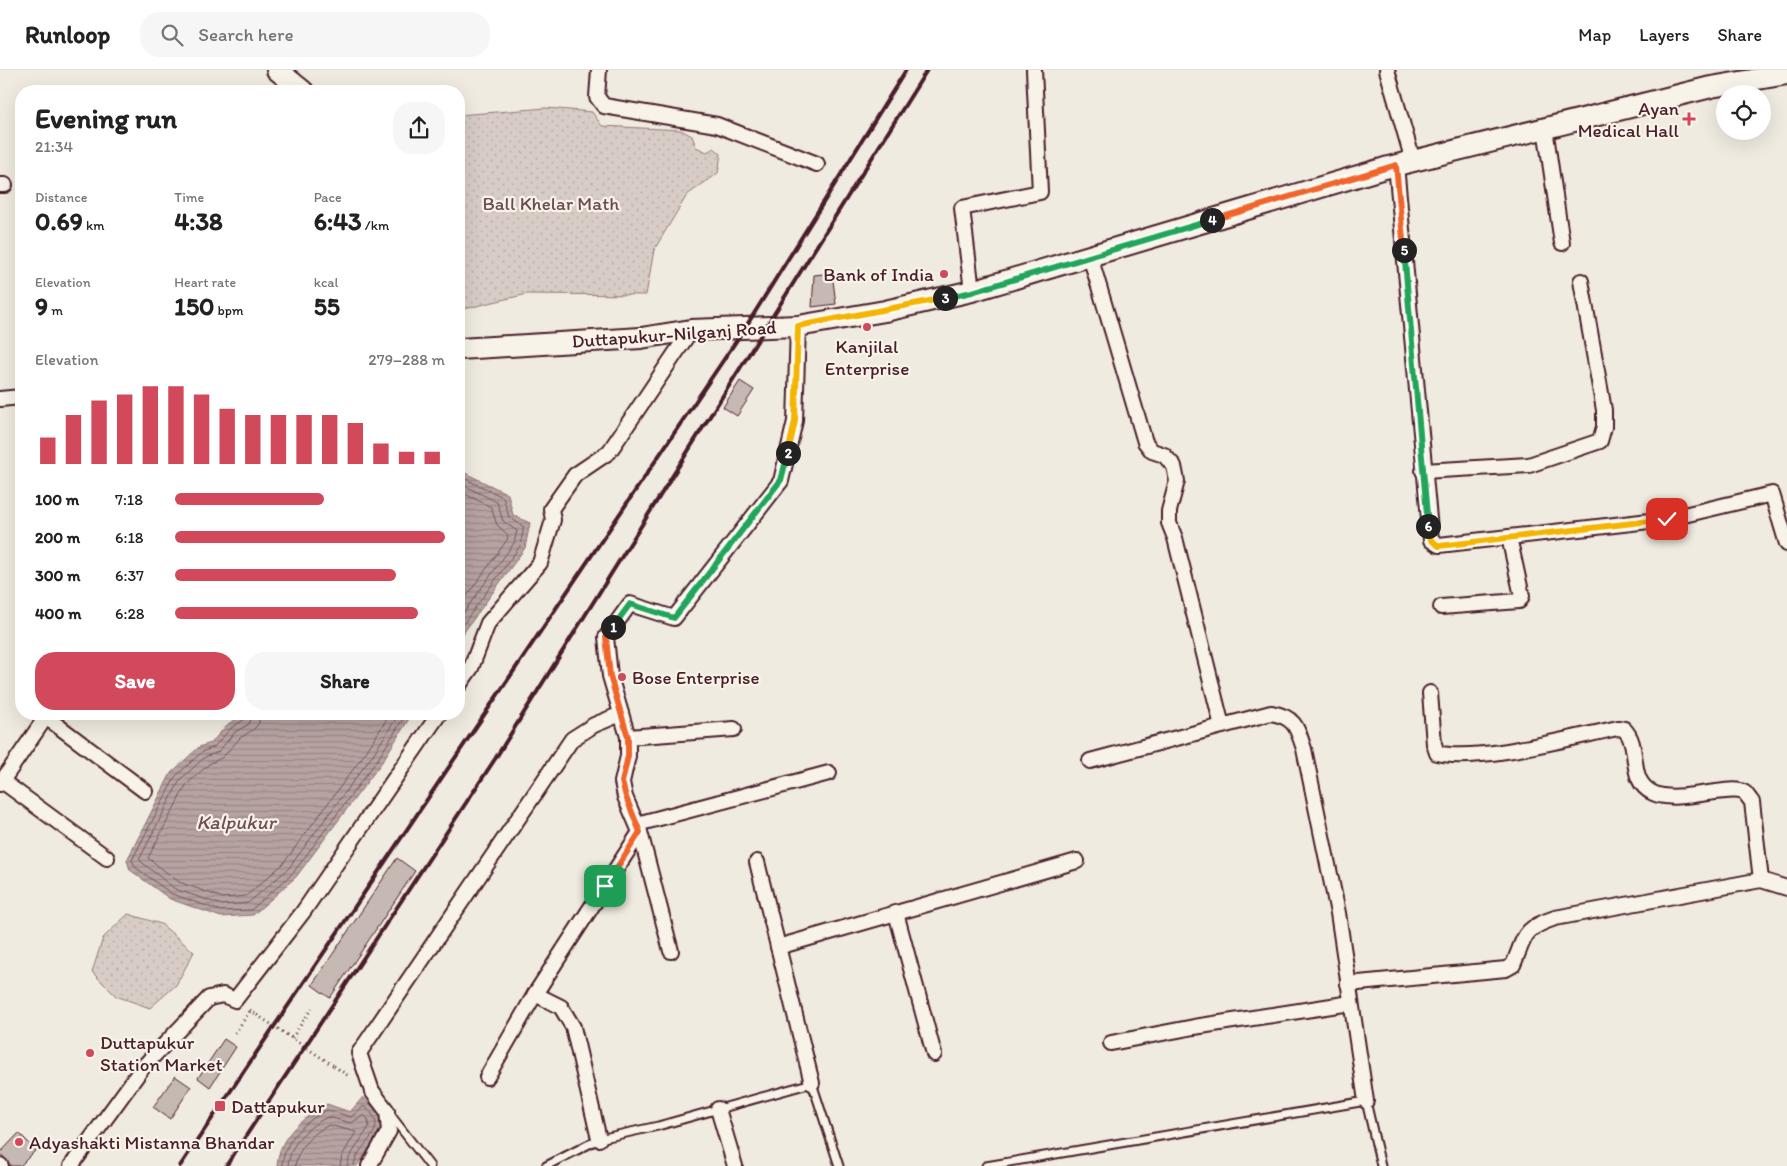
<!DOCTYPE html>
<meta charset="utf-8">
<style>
:root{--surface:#fff;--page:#f6f6f6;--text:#222;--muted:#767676;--line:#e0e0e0;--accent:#d1495b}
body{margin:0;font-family:Itim,sans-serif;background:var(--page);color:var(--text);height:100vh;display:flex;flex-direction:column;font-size:19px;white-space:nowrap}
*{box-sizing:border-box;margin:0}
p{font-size:16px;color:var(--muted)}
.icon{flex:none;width:28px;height:28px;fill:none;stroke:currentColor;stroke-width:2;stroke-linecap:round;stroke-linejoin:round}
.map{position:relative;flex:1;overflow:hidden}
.panel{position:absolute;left:15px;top:15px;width:450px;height:635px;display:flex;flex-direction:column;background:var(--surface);border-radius:20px;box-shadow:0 5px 20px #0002}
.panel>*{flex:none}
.tools{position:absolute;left:1716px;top:15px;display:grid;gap:10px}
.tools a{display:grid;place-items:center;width:55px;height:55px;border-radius:50%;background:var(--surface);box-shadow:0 5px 20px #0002;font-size:25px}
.pin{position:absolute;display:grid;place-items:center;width:42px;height:42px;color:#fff;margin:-21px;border-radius:10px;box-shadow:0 2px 8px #0006}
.km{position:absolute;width:25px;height:25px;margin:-12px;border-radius:50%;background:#222;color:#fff;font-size:14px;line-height:25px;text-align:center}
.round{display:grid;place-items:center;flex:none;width:52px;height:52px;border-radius:20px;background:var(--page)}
.head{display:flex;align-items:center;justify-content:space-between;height:85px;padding:0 20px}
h1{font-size:28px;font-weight:800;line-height:38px}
.stats{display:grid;grid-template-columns:repeat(3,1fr);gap:8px;height:85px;padding:5px 20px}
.stats div{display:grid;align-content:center}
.stats b{font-size:25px;font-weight:800}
.stats small{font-size:14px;font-weight:400}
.stats p{font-size:14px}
.chart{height:140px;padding:10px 20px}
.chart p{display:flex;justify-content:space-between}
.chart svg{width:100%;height:90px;margin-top:5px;stroke:var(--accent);stroke-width:6}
.primary-button{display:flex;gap:10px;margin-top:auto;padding:10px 20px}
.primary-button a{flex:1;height:58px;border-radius:20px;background:var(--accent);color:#fff;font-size:20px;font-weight:800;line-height:58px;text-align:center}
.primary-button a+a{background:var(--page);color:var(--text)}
ul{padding:0 20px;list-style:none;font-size:16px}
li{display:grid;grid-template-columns:80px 60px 1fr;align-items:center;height:38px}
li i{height:12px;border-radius:6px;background:var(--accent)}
header{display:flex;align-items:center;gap:30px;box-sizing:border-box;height:70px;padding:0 25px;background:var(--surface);border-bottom:1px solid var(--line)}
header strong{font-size:24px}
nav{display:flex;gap:28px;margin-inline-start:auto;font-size:18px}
.search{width:350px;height:45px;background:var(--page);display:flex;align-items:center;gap:12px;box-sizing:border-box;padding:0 18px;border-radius:20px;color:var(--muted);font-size:19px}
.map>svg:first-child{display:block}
.green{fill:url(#green-dots);stroke:#917678}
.water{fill:url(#water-rules);stroke:#8b6f72}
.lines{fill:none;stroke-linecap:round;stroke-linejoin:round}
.shore{stroke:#76545b;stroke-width:1}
.building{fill:#c6b8b3;stroke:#4a1f2b}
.lane-casing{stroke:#4a1f2b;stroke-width:11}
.street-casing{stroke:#4a1f2b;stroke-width:18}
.secondary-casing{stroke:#4a1f2b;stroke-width:24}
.path{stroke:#4a1f2b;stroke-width:3;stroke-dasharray:1 4;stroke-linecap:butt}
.lane{stroke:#f7f3e8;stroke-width:7}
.street{stroke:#f7f3e8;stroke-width:14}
.secondary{stroke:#f7f3e8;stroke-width:20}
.rail{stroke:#4a1f2b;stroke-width:4}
.path-bridge{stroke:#4a1f2b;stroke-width:3;stroke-dasharray:1 4;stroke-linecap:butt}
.split-1-casing{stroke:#fff;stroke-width:10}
.split-2-casing{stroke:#fff;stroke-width:10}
.split-3-casing{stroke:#fff;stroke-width:10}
.split-4-casing{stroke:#fff;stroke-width:10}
.split-5-casing{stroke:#fff;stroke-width:10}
.split-6-casing{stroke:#fff;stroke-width:10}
.split-7-casing{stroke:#fff;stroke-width:10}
.split-1{stroke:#f0652b;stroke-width:6}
.split-2{stroke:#22a559;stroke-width:6}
.split-3{stroke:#f5b400;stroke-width:6}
.split-4{stroke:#22a559;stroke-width:6}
.split-5{stroke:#f0652b;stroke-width:6}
.split-6{stroke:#22a559;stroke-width:6}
.split-7{stroke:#f5b400;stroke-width:6}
.poi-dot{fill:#d1495b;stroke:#f7f3e8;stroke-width:2}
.labels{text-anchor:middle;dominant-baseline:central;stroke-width:4.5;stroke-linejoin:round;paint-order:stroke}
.poi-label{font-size:19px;fill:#4a1f2b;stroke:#f7f3e8;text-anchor:start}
.park-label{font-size:19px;fill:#6e4a52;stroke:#f7f3e8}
.street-label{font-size:19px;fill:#4a1f2b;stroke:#f7f3e8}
.water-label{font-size:20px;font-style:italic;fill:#704e55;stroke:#f7f3e8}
</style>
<header>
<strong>Runloop</strong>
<div class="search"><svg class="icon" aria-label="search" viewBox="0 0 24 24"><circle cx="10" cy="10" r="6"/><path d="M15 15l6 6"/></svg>Search here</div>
<nav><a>Map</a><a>Layers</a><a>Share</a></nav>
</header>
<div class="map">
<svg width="1787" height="1096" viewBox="0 0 1787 1096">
<defs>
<pattern id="green-dots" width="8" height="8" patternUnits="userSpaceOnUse" patternTransform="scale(1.25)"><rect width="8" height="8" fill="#d8cdc6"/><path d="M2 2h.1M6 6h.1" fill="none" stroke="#bbb0aa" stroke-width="1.8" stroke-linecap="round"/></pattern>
<pattern id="water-rules" width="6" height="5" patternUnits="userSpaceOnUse" patternTransform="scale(1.25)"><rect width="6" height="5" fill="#b7a4a2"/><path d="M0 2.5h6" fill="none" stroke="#978584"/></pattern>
</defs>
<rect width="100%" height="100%" fill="#f0ebe0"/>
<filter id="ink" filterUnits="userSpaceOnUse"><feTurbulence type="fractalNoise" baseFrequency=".02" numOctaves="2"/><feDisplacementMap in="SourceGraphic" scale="10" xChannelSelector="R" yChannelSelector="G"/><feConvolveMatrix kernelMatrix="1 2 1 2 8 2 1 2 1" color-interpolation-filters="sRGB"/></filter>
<g filter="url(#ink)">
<g class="green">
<polygon points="546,38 592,42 602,56 681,60 692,66 696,77 707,82 714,78 721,84 718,103 687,125 654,180 646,225 527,224 464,239 459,236 459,45"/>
<polygon points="128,844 161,854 194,882 176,915 150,938 116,926 92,902 103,868"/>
</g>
<g class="water">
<polygon points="459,400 508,424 513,445 530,453 525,478 459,569"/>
<polygon points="245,644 412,644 382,692 296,807 253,845 221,847 170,829 130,800 127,790 171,703 199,677 211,673 228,654"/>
<path d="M 363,1027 L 379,1043 L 381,1060 L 357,1096 L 277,1096 C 279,1065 302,1049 327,1034 L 350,1042 Z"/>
</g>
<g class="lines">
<g class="shore">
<polyline points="459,406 503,427 509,447 524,457 520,476 459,560"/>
<polyline points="459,413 497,432 503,451 517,461 514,473 459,549"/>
<polyline points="459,421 491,437 497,455 508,465 507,470 459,537"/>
<polyline points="246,644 245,649 231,658 214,677 202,682 175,707 132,790 135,797 172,824 221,841 251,840 293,803 378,689 406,644"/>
<polyline points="253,644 249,654 235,662 218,682 205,687 180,710 139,790 175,819 222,835 248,833 288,799 372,686 399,644"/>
<polyline points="260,644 259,653 254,659 240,668 223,687 209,694 186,715 148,788 179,812 223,828 246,826 283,794 366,682 390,644"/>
<path d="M 282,1096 C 284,1069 305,1052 327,1040 L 351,1047 L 364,1036 C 395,1061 356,1072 354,1096"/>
<path d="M 288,1096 C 290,1073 308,1056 328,1047 L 351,1053 L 364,1045 L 368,1049 L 369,1057 L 349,1088 L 347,1096"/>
<path d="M 295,1096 C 299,1077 312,1063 329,1055 L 356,1062 L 342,1086 L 340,1096"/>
</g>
</g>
<g class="building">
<polygon points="832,203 836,234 812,237 814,205"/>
<polygon points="740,311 754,320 737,346 723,337"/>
<polygon points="397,788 415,801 330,928 312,915"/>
<polygon points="224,969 236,977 210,1017 198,1008"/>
<polygon points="175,1006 191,1017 170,1049 153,1037"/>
<polygon points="19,1063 36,1080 20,1096 11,1096 0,1083"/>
</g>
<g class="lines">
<g class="lane-casing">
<g id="lane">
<polyline points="389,1043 430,1096"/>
<polyline points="546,1096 599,1069 658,1056 812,1013 839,1096"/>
<polyline points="986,1096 1366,1031 1381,1096"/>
</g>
</g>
<g class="street-casing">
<g id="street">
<polyline points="599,0 597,27 604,36 717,55 817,94"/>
<polyline points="1387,0 1413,91"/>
<polyline points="1545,58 1562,173"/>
<polyline points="1396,95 1431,470 1439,475 1667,449 1772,424 1787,474"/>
<polyline points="0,115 5,115"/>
<polyline points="1090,186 1145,372 1152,381 1164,385 1174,396 1177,411 1169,441 1169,453 1175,468 1222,656"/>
<polyline points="972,221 962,138 1040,122 1034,0"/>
<polyline points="0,329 21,327"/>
<polyline points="1423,401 1529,395 1600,371 1604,357 1604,340 1581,211"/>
<polyline points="1441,537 1519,531 1522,526 1509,467"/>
<polyline points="459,615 471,598 488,553 540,493 553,450 551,439 575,405 609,382 691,260"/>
<path d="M 1430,623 L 1434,674 L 1437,683 C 1478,693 1574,667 1618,658 L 1624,659 C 1642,677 1626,710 1653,723 C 1678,735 1731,713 1745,723 C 1747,725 1750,730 1752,732 L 1761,810"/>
<polyline points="46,647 145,721"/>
<polyline points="628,667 734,659"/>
<path d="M 1090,691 L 1271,643 C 1295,647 1297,657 1304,679 L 1338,843 L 1366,1031"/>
<polyline points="2,711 107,788"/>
<polyline points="0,714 48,644"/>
<polyline points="637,754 829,703"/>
<polyline points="757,792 812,1013"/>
<polyline points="896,843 934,984"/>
<polyline points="778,877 1077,791"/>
<polyline points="671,881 640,762 625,727 622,712 628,686 628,667 610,606 606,567 630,534 674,548 781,411 795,351 798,256"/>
<path d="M 1348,914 L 1506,899 L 1513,895 C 1526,865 1522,859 1555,848 L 1761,810 L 1787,818"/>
<polyline points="535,924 561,937 573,957 599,1069"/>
<polyline points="1111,973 1194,957 1351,933"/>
<polyline points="487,1007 535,924 640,762"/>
<polyline points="718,1039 735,1096"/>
<polyline points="0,1095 1,1096"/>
<polyline points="71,1096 143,997 209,928 223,925 235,930 303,842 439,644"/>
<polyline points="369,1096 389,1061 387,1041 372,1021 359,983 572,669 594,655 621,644"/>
</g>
</g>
<g class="secondary-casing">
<g id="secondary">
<polyline points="277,0 303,21"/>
<polyline points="459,279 641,268 691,260 798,256 885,241 972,221 1385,98 1711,17 1787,4"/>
</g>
</g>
<g class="path">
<polyline points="250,940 257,945"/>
<polyline points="235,963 250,941"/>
<polyline points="292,968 314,935"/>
<polyline points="334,996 350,1007"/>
</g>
<use href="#lane" class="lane"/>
<use href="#street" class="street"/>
<use href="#secondary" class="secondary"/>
<g class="rail">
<polyline points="180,1096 745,258 906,0"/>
<polyline points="226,1096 495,689 927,0"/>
</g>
<polyline class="path-bridge" points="257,945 334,996"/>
</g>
</g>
<g class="lines" filter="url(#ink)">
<g class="split-1-casing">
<polyline id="split-1" points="605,816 640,762 626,727 622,712 628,686 628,667 610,606 606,567 613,557"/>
</g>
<g class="split-2-casing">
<polyline id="split-2" points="613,557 630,534 674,548 781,410 788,383"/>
</g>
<g class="split-3-casing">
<polyline id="split-3" points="788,383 795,351 798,256 945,228"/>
</g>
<g class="split-4-casing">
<polyline id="split-4" points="945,228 972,222 1212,150"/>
</g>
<g class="split-5-casing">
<polyline id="split-5" points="1212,150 1396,95 1404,180"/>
</g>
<g class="split-6-casing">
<polyline id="split-6" points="1404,180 1428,456"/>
</g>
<g class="split-7-casing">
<polyline id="split-7" points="1428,456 1431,470 1439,476 1667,449"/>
</g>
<use href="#split-1" class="split-1"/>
<use href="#split-2" class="split-2"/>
<use href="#split-3" class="split-3"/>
<use href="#split-4" class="split-4"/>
<use href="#split-5" class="split-5"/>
<use href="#split-6" class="split-6"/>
<use href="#split-7" class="split-7"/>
</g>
<g class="poi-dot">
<path d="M1686.5 41.5h5v5h5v5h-5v5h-5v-5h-5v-5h5z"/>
<circle cx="944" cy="204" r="5"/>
<circle cx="867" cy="257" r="5"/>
<circle cx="622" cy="607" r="5"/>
<circle cx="90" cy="983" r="5"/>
<rect x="214" y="1030" width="12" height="12" rx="2.5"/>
<circle cx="19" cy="1072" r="5"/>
</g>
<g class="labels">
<g class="poi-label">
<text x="1679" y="38" text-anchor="end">Ayan<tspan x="1679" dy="22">Medical Hall</tspan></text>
<text x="934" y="204" text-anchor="end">Bank of India</text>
<text x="867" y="276" text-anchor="middle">Kanjilal<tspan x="867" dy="22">Enterprise</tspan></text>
<text x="632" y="607">Bose Enterprise</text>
<text x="100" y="972">Duttapukur<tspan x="100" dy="22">Station Market</tspan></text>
<text x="231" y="1036">Dattapukur</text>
<text x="29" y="1072">Adyashakti Mistanna Bhandar</text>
</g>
<g class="park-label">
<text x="551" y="133">Ball Khelar Math</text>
</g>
<g class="street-label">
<text transform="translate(674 264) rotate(-4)">Duttapukur-Nilganj Road</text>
</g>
<g class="water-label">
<text x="236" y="752">Kalpukur</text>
</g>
</g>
</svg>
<div class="tools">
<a><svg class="icon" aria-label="locate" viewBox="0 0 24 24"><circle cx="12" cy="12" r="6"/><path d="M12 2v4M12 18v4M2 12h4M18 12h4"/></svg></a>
</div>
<div class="pin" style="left:605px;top:816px;background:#1e9e55"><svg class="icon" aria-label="arrive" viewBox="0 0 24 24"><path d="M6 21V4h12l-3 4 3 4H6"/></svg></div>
<div class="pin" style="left:1667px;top:449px;background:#d93025"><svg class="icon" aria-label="check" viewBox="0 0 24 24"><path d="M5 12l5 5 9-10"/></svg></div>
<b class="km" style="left:613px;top:557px">1</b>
<b class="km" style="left:788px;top:383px">2</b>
<b class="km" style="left:945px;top:228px">3</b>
<b class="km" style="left:1212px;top:150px">4</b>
<b class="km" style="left:1404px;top:180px">5</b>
<b class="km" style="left:1428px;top:456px">6</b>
<section class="panel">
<div class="head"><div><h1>Evening run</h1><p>21:34</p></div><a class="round"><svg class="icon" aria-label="share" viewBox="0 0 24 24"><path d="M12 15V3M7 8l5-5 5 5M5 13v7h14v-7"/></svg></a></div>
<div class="stats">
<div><p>Distance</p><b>0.69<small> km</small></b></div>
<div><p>Time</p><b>4:38</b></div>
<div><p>Pace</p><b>6:43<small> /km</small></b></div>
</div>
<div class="stats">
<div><p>Elevation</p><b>9<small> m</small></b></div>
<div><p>Heart rate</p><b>150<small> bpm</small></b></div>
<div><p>kcal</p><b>55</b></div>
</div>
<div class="chart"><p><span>Elevation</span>279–288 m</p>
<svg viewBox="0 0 160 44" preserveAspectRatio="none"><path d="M5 44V31M15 44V20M25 44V13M35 44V10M45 44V6M55 44V6M65 44V10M75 44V17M85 44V20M95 44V20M105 44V20M115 44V20M125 44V24M135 44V34M145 44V38M155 44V38"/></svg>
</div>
<ul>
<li><b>100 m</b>7:18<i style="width:55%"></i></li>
<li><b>200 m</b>6:18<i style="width:100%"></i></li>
<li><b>300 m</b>6:37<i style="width:82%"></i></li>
<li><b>400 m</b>6:28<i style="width:90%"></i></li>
</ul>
<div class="primary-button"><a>Save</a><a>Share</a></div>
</section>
</div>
